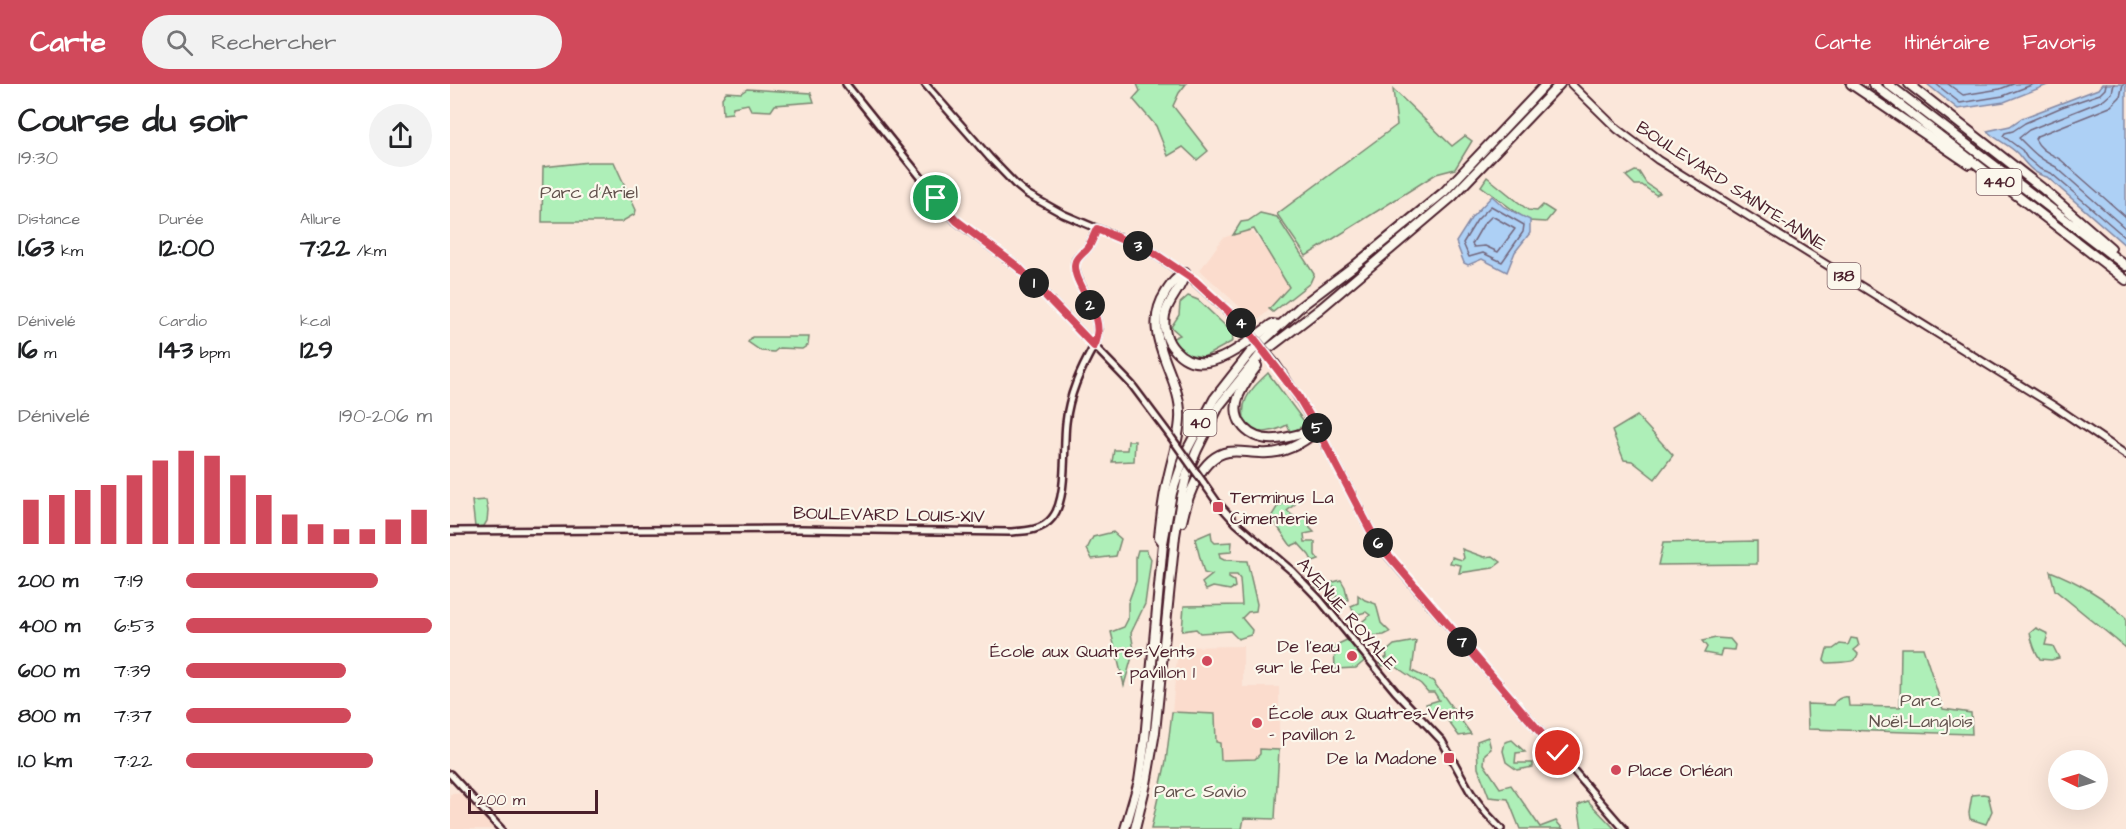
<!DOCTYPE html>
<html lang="fr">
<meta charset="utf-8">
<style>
:root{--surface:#fff;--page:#f2f2f2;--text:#202124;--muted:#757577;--accent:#d1495b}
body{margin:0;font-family:"Architects Daughter",sans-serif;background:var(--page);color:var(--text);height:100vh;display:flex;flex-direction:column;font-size:22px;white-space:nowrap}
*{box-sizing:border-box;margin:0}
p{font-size:20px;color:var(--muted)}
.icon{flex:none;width:33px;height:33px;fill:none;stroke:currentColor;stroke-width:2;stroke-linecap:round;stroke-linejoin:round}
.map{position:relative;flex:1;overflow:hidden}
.details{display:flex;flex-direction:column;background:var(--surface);width:450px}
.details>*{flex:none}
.needle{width:39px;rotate:275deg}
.tools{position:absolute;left:1598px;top:666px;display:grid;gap:12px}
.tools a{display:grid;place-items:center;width:60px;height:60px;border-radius:50%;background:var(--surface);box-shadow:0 6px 24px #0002;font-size:30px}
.scale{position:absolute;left:18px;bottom:15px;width:130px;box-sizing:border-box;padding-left:6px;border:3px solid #4a1f2b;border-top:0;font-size:16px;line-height:21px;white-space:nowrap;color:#4a1f2b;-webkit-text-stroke:4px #fbf7ec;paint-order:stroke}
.pin{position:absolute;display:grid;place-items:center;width:51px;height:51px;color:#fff;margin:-26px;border:3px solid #fff;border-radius:50%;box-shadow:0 2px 6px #0007}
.km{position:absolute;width:30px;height:30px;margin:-15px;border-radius:50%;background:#222;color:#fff;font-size:16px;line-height:30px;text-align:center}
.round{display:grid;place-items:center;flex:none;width:63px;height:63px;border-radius:32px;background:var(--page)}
.summary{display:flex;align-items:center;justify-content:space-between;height:102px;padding:0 18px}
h1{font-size:33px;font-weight:800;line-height:45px}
.figures{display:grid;grid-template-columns:repeat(3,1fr);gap:9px;height:102px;padding:6px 18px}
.figures div{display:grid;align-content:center}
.figures b{font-size:26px;font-weight:800}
.figures small{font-size:16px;font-weight:400}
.figures p{font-size:16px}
.chart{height:168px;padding:12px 18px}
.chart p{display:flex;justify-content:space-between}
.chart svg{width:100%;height:108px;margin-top:6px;stroke:var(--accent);stroke-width:6}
ul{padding:0 18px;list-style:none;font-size:20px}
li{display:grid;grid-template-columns:96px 72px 1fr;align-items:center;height:45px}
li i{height:15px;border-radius:8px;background:var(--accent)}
header{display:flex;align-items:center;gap:36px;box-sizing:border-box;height:84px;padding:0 30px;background:var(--accent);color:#fff}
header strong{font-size:28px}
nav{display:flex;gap:33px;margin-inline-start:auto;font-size:21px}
.search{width:420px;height:54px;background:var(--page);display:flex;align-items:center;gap:15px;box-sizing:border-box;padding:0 21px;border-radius:33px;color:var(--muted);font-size:22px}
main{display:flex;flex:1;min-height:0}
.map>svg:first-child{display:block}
.built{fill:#fbdccd}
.green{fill:#aeefb8;stroke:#7c8772;stroke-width:1.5}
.water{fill:#add0f5;stroke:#8589a4;stroke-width:1.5}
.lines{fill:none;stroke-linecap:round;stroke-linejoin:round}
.shore{stroke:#72667c;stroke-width:1.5}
.tertiary-casing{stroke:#4a1f2b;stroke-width:10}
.secondary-casing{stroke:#4a1f2b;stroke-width:10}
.primary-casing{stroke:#4a1f2b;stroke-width:10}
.motorway-casing{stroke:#4a1f2b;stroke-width:12}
.tertiary{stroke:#fbf7ec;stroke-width:5}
.secondary{stroke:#fbf7ec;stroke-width:5}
.primary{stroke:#fbf7ec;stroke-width:6}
.motorway{stroke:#fbf7ec;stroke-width:8}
.tertiary-bridge-casing{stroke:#4a1f2b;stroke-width:10;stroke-linecap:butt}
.secondary-bridge-casing{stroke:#4a1f2b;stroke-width:10;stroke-linecap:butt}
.tertiary-bridge{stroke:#fbf7ec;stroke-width:5}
.secondary-bridge{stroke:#fbf7ec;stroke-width:5}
.route-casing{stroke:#fff;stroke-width:12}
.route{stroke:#d1495b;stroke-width:8}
.poi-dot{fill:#d1495b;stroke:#fbf7ec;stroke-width:2}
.labels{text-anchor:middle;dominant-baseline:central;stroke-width:4.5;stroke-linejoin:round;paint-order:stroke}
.shield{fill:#fbf7ec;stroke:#7f6065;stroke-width:1.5}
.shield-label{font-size:16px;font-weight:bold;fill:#4a1f2b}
.street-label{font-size:18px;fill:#4a1f2b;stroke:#fbf7ec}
.park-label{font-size:18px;fill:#63534e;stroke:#fbf7ec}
.poi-label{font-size:18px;fill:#4a1f2b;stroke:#fbf7ec;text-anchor:start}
</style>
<header>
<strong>Carte</strong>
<div class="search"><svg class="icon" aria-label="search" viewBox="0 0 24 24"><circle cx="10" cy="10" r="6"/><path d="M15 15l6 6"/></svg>Rechercher</div>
<nav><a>Carte</a><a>Itinéraire</a><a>Favoris</a></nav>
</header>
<main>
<section class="details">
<div class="summary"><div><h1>Course du soir</h1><p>19:30</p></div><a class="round"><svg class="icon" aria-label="share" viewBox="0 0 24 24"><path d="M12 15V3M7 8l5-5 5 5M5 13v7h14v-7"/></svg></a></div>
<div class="figures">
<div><p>Distance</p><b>1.63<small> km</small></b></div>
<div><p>Durée</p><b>12:00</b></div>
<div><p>Allure</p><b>7:22<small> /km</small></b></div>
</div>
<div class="figures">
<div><p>Dénivelé</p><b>16<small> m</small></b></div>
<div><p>Cardio</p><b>143<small> bpm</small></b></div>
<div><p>kcal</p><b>129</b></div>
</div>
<div class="chart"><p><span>Dénivelé</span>190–206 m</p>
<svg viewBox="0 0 160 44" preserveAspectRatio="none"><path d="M5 44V26M15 44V24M25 44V22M35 44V20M45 44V16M55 44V10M65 44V6M75 44V8M85 44V16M95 44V24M105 44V32M115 44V36M125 44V38M135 44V38M145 44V34M155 44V30"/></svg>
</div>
<ul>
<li><b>200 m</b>7:19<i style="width:78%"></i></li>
<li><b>400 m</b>6:53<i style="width:100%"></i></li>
<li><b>600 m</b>7:39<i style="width:65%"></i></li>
<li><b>800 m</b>7:37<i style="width:67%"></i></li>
<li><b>1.0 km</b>7:22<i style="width:76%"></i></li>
</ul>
</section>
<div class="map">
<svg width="1676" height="745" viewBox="0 0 1676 745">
<rect width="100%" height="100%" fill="#fbe7da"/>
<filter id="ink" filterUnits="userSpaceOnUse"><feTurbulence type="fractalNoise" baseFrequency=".0167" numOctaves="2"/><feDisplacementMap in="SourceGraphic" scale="12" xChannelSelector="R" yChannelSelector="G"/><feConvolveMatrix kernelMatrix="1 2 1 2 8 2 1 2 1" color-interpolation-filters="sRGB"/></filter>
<g filter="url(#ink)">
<g class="built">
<polygon points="799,144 844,203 806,238 750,186 773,154"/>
<polygon points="793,562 793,603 829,603 829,666 811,665 810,670 805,675 771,676 770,659 766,659 765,630 722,628 728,563"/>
<polygon points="19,709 51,745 0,745 0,710"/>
</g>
<g class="green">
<polygon points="687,0 736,0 729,9 723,22 758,67 747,76 733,63 718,72 706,42 683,15 690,7"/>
<polygon points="297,5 361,9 364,18 325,21 321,27 301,26 298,20 283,23 282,29 273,30 272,14 276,8 291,9"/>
<polygon points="943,5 1002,62 1015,52 1022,57 1005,85 986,90 856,172 827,130 947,41"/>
<polygon points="139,78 164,78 186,126 185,130 171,138 92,138 93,83"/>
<polygon points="1185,87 1189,88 1196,99 1210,109 1206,111 1192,101 1185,101 1176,92"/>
<polygon points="1037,93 1078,126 1087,127 1093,121 1104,128 1096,138 1078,137 1031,102"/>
<polygon points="810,129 827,133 864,190 860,199 823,228 819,225 839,203 804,145 783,151 791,138 798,137"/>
<polygon points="738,212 748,216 782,248 783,257 754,273 735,270 723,257 723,254 730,251 721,243 729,231 730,219"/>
<polygon points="302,253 359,253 358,261 352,265 329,264 324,268 311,267 298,258"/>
<path d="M 818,289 L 856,340 L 841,349 L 837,341 C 824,348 813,349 798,347 C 786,319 799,307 818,289 Z"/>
<polygon points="1187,332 1223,371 1205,395 1182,377 1174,376 1162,347"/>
<polygon points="678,357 685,357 684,377 662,378 664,366 677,366"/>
<polygon points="846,413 845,420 837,427 847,435 860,432 858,439 860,444 864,448 854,450 855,458 865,458 865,471 869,476 863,478 859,471 848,459 841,462 821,433 827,423"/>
<polygon points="36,416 38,427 37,437 34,442 25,443 22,417"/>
<polygon points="663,448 671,455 666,472 642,475 637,465 643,453"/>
<polygon points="761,448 762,456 765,459 782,458 781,468 769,469 770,474 774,476 797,477 807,520 806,527 798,528 792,534 802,546 801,551 788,555 780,547 750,549 746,545 732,547 734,522 792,521 790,495 787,491 779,491 779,494 784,497 785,503 780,506 763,503 756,506 752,499 762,491 754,489 745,455"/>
<polygon points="1307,457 1307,480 1208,481 1213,459"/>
<polygon points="1012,465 1034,473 1043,472 1051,478 1043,484 1009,489 1011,481 1000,479 1002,473 1012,476 1014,474"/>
<polygon points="688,466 696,466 701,475 695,520 681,549 684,566 674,601 661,548 674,543 678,535 678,519 686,497 686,473"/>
<path d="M 1600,487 C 1626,497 1656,514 1676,534 L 1676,564 L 1605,506 Z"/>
<polygon points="891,496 895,503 898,516 882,521 878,519 887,513 883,508 884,502 872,506 866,503"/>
<polygon points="908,511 915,516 926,520 931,539 940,548 934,551 922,552 911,543 913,537 920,531 916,528 909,530 903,527 901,522 908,519"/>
<path d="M 1586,544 L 1598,550 L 1595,561 L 1603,562 L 1609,574 L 1601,576 L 1590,575 C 1584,566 1582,559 1580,549 Z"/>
<polygon points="901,554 918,574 906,584 885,585 884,562"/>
<polygon points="1266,554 1280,555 1285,561 1284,566 1272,565 1270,572 1254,569 1257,563 1252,557"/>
<path d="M 1401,554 L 1407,555 L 1409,562 L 1404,566 L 1408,570 L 1405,576 C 1402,578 1382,579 1377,579 L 1374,576 L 1377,565 L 1383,565 L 1390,560 L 1398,561 Z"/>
<polygon points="966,557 962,587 983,597 1021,650 1009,652 990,626 979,629 976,620 989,616 984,608 978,608 971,600 942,580 932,582 930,577 937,573 936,568 944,561"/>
<path d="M 1451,564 L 1473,564 L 1493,625 L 1521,629 L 1522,650 L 1358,645 L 1357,620 L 1384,621 C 1385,616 1392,612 1398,613 L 1399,622 L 1450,623 Z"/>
<polygon points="722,628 765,630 766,658 770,659 771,676 805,675 810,670 810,665 829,666 825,735 794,734 792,745 701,745 716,677"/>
<polygon points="1038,653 1041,665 1035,670 1034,680 1050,704 1061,701 1090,743 1106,737 1113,745 1070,745 1058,715 1039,713 1028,684 1027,657"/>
<polygon points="1062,656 1075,668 1066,669 1065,679 1083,679 1083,683 1067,686 1056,678 1053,667 1055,658"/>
<polygon points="1533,710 1538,711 1542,727 1536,740 1520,735 1519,729 1522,711"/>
<polygon points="1138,717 1165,745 1132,745 1128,721"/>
</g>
<g class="water">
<polygon points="1477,0 1600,0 1554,18 1508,25"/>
<path d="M 1652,0 L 1676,0 L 1676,162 L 1597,93 C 1582,89 1577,81 1568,70 C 1560,61 1546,56 1537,47 L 1560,42 L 1572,34 L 1648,5 Z"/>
<polygon points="1042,112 1054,123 1080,136 1080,149 1065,168 1057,188 1032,175 1018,181 1014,179 1006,158 1022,133"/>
</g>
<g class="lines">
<g class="shore">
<polyline points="1486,0 1510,19 1553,12 1584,0"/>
<polyline points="1498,0 1513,11 1550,5 1563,0"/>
<polyline points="1656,0 1655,5 1650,10 1612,23 1575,39 1563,47 1555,49 1553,52 1572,66 1577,74 1590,85 1601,89 1676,154"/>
<path d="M 1664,0 L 1662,9 L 1654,16 L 1579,46 L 1569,54 C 1584,69 1587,73 1606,83 L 1676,145"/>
<path d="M 1673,0 L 1670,13 L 1660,23 L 1587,52 L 1585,55 C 1591,67 1600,69 1611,76 L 1676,133"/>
<polygon points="1041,122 1074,141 1073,148 1052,178 1033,169 1019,173 1013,159 1027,136"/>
<polygon points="1042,132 1065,145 1048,168 1035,162 1024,163 1022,160 1033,141"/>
</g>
<g class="tertiary-casing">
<g id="tertiary">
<polyline points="475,0 540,74 565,100 577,110 613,130 702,168 743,196 796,244"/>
<path d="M 644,262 C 660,230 618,197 626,176 C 629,172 636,167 639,162 C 642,157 644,151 647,145"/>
<path d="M 826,280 C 864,334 893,394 924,453 L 934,467 L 1174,745"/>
<polyline points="0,690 51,745"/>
</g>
</g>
<g class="secondary-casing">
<g id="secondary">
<polyline points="396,0 506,137 568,183 682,301 721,353"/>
<polyline points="753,398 767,418 786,439 842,487 870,516 945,607 992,657 1021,709 1036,729 1051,745"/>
<path d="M 0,447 L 350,445 L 560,448 C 575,447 592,447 602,434 C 618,415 613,364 616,339 C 619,311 630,287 644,262"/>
</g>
</g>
<g class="primary-casing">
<polyline id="primary" points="1121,0 1167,45 1208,76 1604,322 1676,371"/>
</g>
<g class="motorway-casing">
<g id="motorway">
<polyline points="1401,0 1519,80"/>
<polyline points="1423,0 1676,196"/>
<polyline points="1438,0 1676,182"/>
<polyline points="1459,0 1592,104 1661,164"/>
<path d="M 735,189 C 732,205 718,215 715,231 C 713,243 716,257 725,266 C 754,299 797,258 822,240 L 829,241"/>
<path d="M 807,282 C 800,291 794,300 789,311 C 779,338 800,357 826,355 C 841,354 854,348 868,346"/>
<path d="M 732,438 C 737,414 750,373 778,368 C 788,366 799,369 810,369 C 832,371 852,360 868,346"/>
<path d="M 712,457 L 709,453 C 711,433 713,413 718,394 C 722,375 729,355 730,335 C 733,291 687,252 716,208 C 721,200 726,193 735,189"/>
<polyline points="675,745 689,697 695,655 713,459 722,409 737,366 764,315 800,269 850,223 904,182 994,108 1096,0"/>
<polyline points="685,745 696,700 705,648 725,452 731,415 737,390 747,366 769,322 810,271 870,225 1002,113 1110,0"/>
</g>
</g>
<use href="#tertiary" class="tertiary"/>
<use href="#secondary" class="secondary"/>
<use href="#primary" class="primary"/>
<use href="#motorway" class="motorway"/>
<g class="tertiary-bridge-casing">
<polyline id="tertiary-bridge" points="796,244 826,280"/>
</g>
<g class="secondary-bridge-casing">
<polyline id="secondary-bridge" points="721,353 753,398"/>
</g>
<use href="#tertiary-bridge" class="tertiary-bridge"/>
<use href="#secondary-bridge" class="secondary-bridge"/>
</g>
</g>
<g class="lines" filter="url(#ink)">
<g class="route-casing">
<path id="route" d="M 486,114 L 507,137 L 568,183 L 644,262 C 660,230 618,198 626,177 C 629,171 636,167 639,162 C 642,157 644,151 647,145 L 702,168 L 744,196 L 796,244 L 848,312 L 868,346 L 924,453 L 934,466 L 1108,669"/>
</g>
<use href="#route" class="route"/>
</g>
<g class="poi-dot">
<rect x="762" y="417" width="12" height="12" rx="3"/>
<circle cx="902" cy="572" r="6"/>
<circle cx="757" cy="577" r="6"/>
<circle cx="807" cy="639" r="6"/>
<rect x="993" y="668" width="12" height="12" rx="3"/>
<circle cx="1166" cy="686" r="6"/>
</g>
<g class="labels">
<g class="shield">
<rect x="1526.5" y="85" width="45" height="26" rx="4.5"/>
<rect x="1377.5" y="179" width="33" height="26" rx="4.5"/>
<rect x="733.5" y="326" width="33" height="26" rx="4.5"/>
</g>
<g class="shield-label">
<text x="1549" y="98">440</text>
<text x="1394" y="192">138</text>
<text x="750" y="339">40</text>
</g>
<g class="street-label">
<text transform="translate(1281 102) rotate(33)">BOULEVARD SAINTE-ANNE</text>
<text transform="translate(439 431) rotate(1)">BOULEVARD LOUIS-XIV</text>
<text transform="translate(897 530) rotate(49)">AVENUE ROYALE</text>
</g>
<g class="park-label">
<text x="139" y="108">Parc d'Ariel</text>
<text x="1471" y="616">Parc<tspan x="1471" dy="21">Noël-Langlois</tspan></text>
<text x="750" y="707">Parc Savio</text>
</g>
<g class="poi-label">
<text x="780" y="413">Terminus La<tspan x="780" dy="21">Cimenterie</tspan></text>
<text x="890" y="562" text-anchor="end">De l’eau<tspan x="890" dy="21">sur le feu</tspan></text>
<text x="745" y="567" text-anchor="end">École aux Quatres-Vents<tspan x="745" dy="21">- pavillon 1</tspan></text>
<text x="819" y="629">École aux Quatres-Vents<tspan x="819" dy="21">- pavillon 2</tspan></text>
<text x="987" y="674" text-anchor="end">De la Madone</text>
<text x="1178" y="686">Place Orléan</text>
</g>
</g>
</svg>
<div class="tools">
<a><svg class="needle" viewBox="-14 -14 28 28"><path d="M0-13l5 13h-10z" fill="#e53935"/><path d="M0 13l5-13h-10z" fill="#757577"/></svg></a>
</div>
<div class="scale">200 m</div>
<div class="pin" style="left:486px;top:114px;background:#1e9e55"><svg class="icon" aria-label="arrive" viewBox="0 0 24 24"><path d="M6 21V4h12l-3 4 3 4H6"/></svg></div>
<div class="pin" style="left:1108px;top:669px;background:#d93025"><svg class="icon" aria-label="check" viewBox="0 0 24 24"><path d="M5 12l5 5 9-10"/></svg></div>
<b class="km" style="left:584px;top:199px">1</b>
<b class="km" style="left:640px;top:221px">2</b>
<b class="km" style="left:688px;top:162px">3</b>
<b class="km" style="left:791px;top:239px">4</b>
<b class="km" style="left:867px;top:344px">5</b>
<b class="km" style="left:928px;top:459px">6</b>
<b class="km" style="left:1012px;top:558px">7</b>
</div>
</main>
